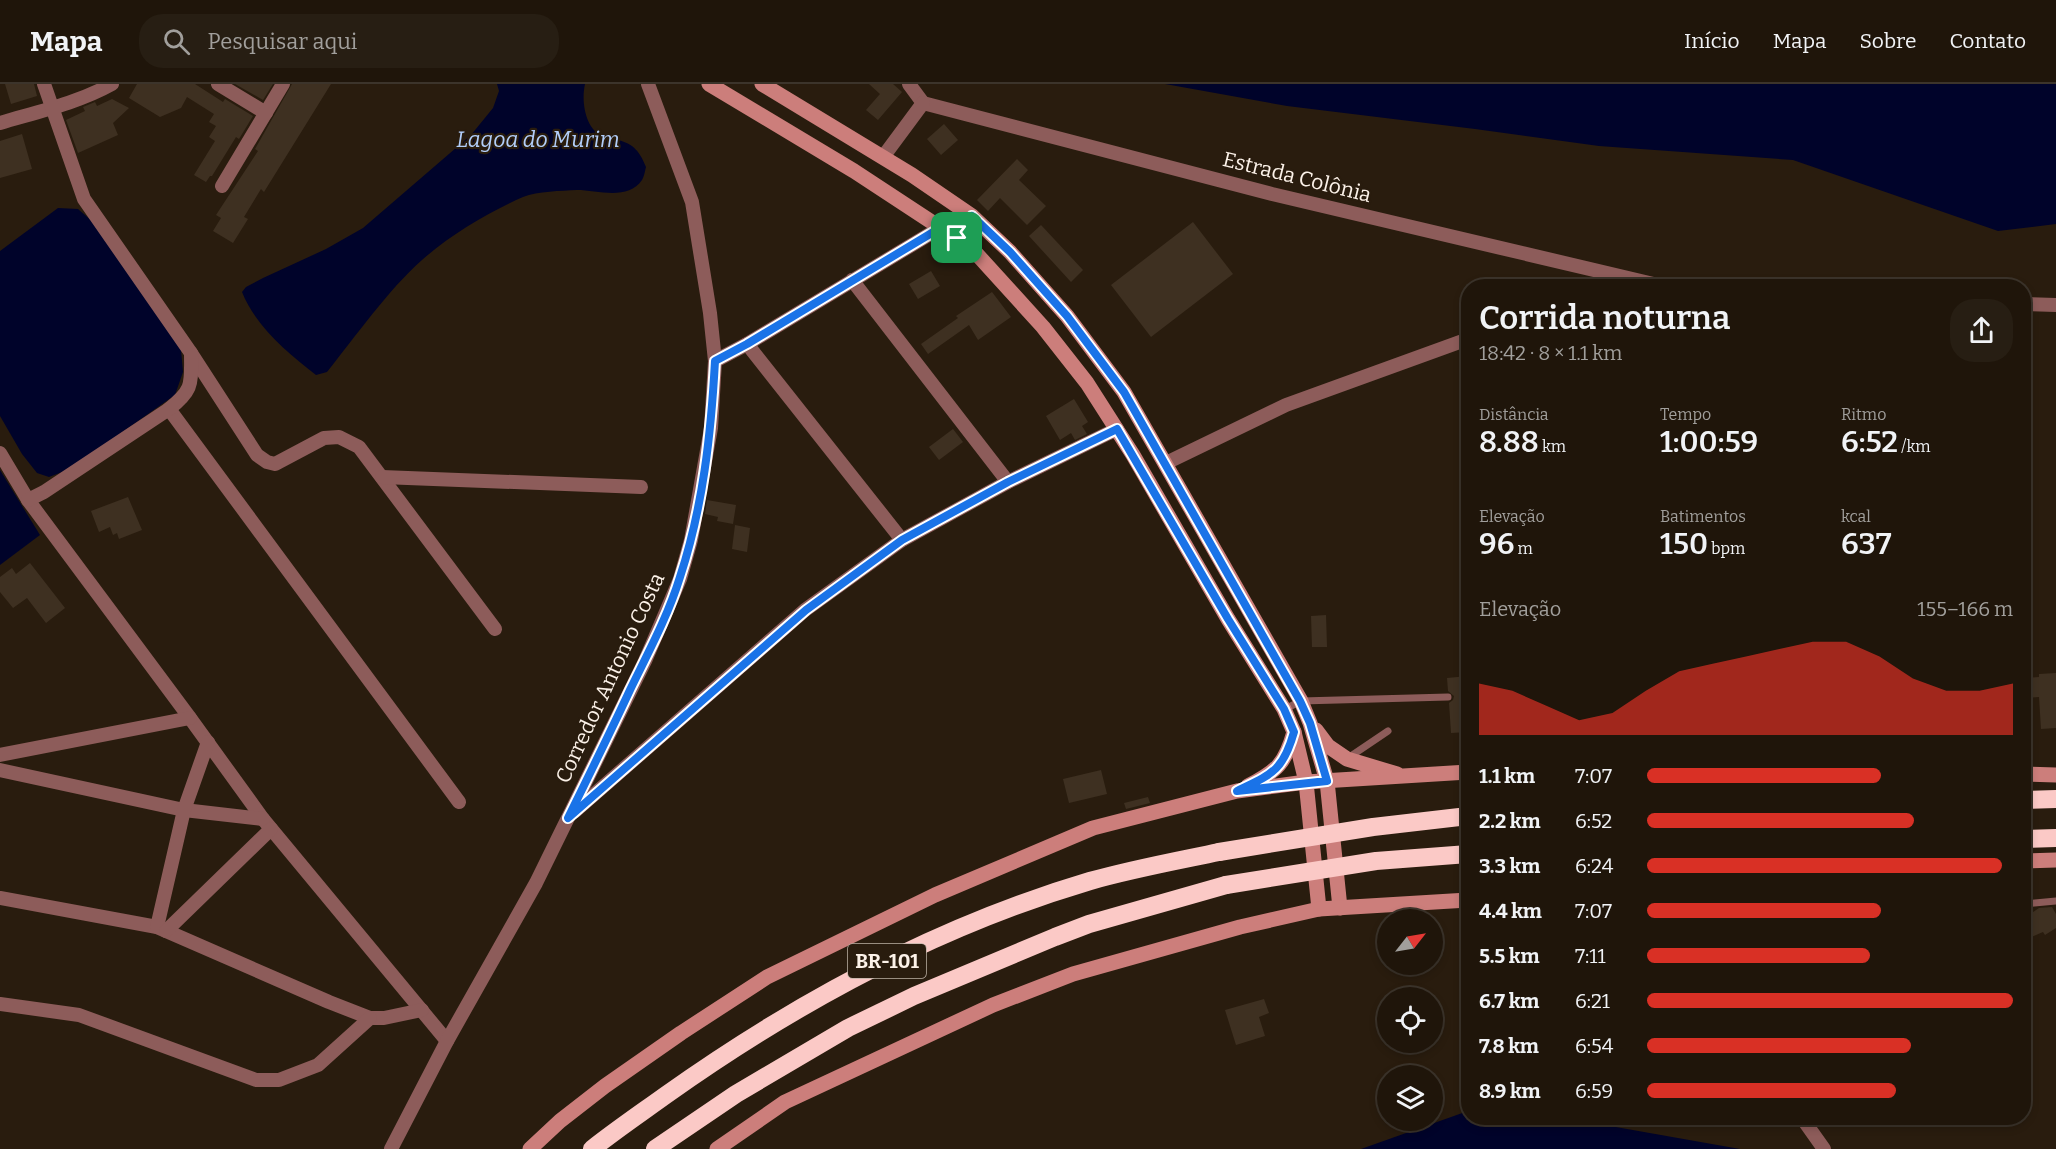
<!DOCTYPE html>
<html lang="pt">
<meta charset="utf-8">
<style>
:root{--surface:#1f150a;--page:#271e13;--text:#f1f3f6;--muted:#a19f9c;--line:#3c342b;--accent:#d93025}
body{margin:0;font-family:Bitter,serif;background:var(--page);color:var(--text);height:100vh;display:flex;flex-direction:column;font-size:22px;white-space:nowrap}
*{box-sizing:border-box;margin:0}
p{font-size:20px;color:var(--muted)}
.icon{flex:none;width:33px;height:33px;fill:none;stroke:currentColor;stroke-width:2;stroke-linecap:round;stroke-linejoin:round}
.map{position:relative;flex:1;overflow:hidden}
.drawer{position:absolute;left:1461px;top:195px;width:570px;height:846px;display:flex;flex-direction:column;background:var(--surface);border-radius:24px;box-shadow:0 3px 9px #0003,0 0 0 2px var(--line)}
.drawer>*{flex:none}
.needle{width:39px;rotate:59deg}
.fabs{position:absolute;left:1377px;top:825px;display:grid;gap:12px}
.fabs a{display:grid;place-items:center;width:66px;height:66px;border-radius:50%;background:var(--surface);box-shadow:0 3px 9px #0003,0 0 0 2px var(--line);font-size:30px}
.pin{position:absolute;display:grid;place-items:center;width:51px;height:51px;color:#fff;margin:-26px;border-radius:12px;box-shadow:0 3px 9px #0006}
.round{display:grid;place-items:center;flex:none;width:63px;height:63px;border-radius:24px;background:var(--page)}
.overview{display:flex;align-items:center;justify-content:space-between;height:102px;padding:0 18px}
h1{font-size:33px;font-weight:600;line-height:45px}
.metrics{display:grid;grid-template-columns:repeat(3,1fr);gap:9px;height:102px;padding:6px 18px}
.metrics div{display:grid;align-content:center}
.metrics b{font-size:30px;font-weight:600}
.metrics small{font-size:16px;font-weight:400}
.metrics p{font-size:16px}
.chart{height:168px;padding:12px 18px}
.chart p{display:flex;justify-content:space-between}
.chart svg{width:100%;height:108px;margin-top:6px;fill:var(--accent);opacity:.7}
ul{padding:0 18px;list-style:none;font-size:20px}
li{display:grid;grid-template-columns:96px 72px 1fr;align-items:center;height:45px}
li i{height:15px;border-radius:8px;background:var(--accent)}
header{display:flex;align-items:center;gap:36px;box-sizing:border-box;height:84px;padding:0 30px;background:var(--surface);border-bottom:2px solid var(--line)}
header strong{font-size:28px}
nav{display:flex;gap:33px;margin-inline-start:auto;font-size:21px}
.search{width:420px;height:54px;background:var(--page);display:flex;align-items:center;gap:15px;box-sizing:border-box;padding:0 21px;border-radius:24px;color:var(--muted);font-size:22px}
.map>svg:first-child{display:block}
.water{fill:#00032a}
.building{fill:#3e3021}
.lines{fill:none;stroke-linecap:round;stroke-linejoin:round}
.lane{stroke:#8d5c5a;stroke-width:7}
.street{stroke:#8d5c5a;stroke-width:14}
.secondary{stroke:#cc7e7b;stroke-width:15}
.highway{stroke:#fbc9c6;stroke-width:18}
.highway-bridge{stroke:#fbc9c6;stroke-width:18}
.route-casing{stroke:#fff;stroke-width:12}
.route{stroke:#1a73e8;stroke-width:8}
.labels{text-anchor:middle;dominant-baseline:central;stroke-width:4.5;stroke-linejoin:round;paint-order:stroke}
.shield{fill:#291c0e;stroke:#bdb2a7;stroke-width:1.5}
.shield-label{font-size:20px;font-weight:bold;fill:#fcf2e9}
.street-label{font-size:21px;fill:#fcf2e9;stroke:#291c0e}
.water-label{font-size:22px;font-style:italic;fill:#b2cefa;stroke:#291c0e}
</style>
<header>
<strong>Mapa</strong>
<div class="search"><svg class="icon" aria-label="search" viewBox="0 0 24 24"><circle cx="10" cy="10" r="6"/><path d="M15 15l6 6"/></svg>Pesquisar aqui</div>
<nav><a>Início</a><a>Mapa</a><a>Sobre</a><a>Contato</a></nav>
</header>
<div class="map">
<svg width="2056" height="1065" viewBox="0 0 2056 1065">
<rect width="100%" height="100%" fill="#291c0e"/>
<g class="water">
<path d="M 497,0 L 585,0 C 581,18 585,45 604,54 C 608,55 614,56 618,56 C 634,60 640,68 646,83 C 645,87 644,93 642,96 C 628,117 597,106 577,106 C 561,107 538,107 523,113 C 489,128 450,151 422,176 C 388,206 356,252 327,288 L 316,291 C 288,269 256,243 242,208 L 246,203 L 263,194 L 326,165 L 363,144 L 471,51 L 493,24 L 499,7 Z"/>
<polygon points="1165,0 2056,0 2056,140 1998,147 1793,76 1599,62 1475,45 1287,22"/>
<polygon points="58,124 78,125 93,138 181,266 183,288 175,311 70,385 49,393 37,389 22,370 0,332 0,167"/>
<polygon points="0,386 40,451 0,481"/>
<polygon points="1468,1027 1468,1034 1565,1034 1740,1065 1361,1065"/>
</g>
<g class="building">
<polygon points="5,0 34,0 37,12 11,20"/>
<polygon points="137,0 195,0 223,18 225,15 253,32 239,55 236,53 212,92 210,92 206,98 194,91 215,57 209,53 216,42 209,38 214,30 187,13 181,24 160,33 129,14"/>
<polygon points="235,0 273,0 263,16"/>
<polygon points="292,0 331,0 264,108 261,105 244,133 248,135 233,159 213,147 221,134 216,131 258,67 255,65"/>
<polygon points="869,0 893,0 902,8 878,36 866,26 880,10"/>
<polygon points="112,15 129,24 113,39 118,51 78,69 66,36 85,27 83,23 95,18 97,22"/>
<polygon points="944,40 958,56 941,71 927,55"/>
<polygon points="22,50 32,85 0,94 0,57"/>
<polygon points="1017,75 1028,86 1019,96 1046,122 1027,141 1000,114 988,127 977,116"/>
<polygon points="1193,138 1233,190 1151,253 1111,201"/>
<polygon points="1041,141 1083,186 1071,198 1029,152"/>
<polygon points="931,187 940,202 918,215 909,200"/>
<polygon points="992,208 1011,233 978,256 969,241 928,270 921,260 958,234 956,232"/>
<polygon points="1074,315 1088,338 1082,342 1087,350 1075,356 1071,349 1060,356 1046,332"/>
<polygon points="953,345 963,358 939,376 929,363"/>
<polygon points="128,413 142,446 119,455 117,449 113,451 110,443 99,448 91,427"/>
<polygon points="707,416 736,421 733,440 717,437 718,433 705,430"/>
<polygon points="735,441 750,444 747,468 732,465"/>
<polygon points="30,479 65,524 46,539 27,514 13,524 0,508 0,493 12,484 16,490"/>
<polygon points="1326,531 1327,563 1312,563 1311,532"/>
<polygon points="2056,589 2056,644 2041,645 2039,613 2024,614 2024,594 2039,593 2039,590"/>
<polygon points="1468,592 1468,648 1451,649 1449,619 1453,616 1454,612 1448,607 1447,594"/>
<polygon points="1101,686 1107,710 1069,719 1063,695"/>
<polygon points="1148,713 1150,719 1126,725 1124,719"/>
<polygon points="2052,823 2056,830 2056,844 2045,851 2043,848 2024,856 2024,834 2039,824"/>
<polygon points="1264,915 1269,929 1259,933 1265,952 1236,961 1225,926"/>
</g>
<g class="lines">
<g class="lane">
<polyline points="1285,625 1301,617 1448,613"/>
<polyline points="1348,674 1388,647"/>
<polyline points="2024,820 2056,817"/>
</g>
<g class="street">
<polyline points="218,0 266,29"/>
<polyline points="909,0 923,19"/>
<polyline points="923,19 1272,110 1662,202"/>
<path d="M 0,39 C 37,28 78,19 112,0"/>
<polyline points="883,73 923,19"/>
<polyline points="222,102 283,0"/>
<polyline points="852,196 1008,398"/>
<polyline points="2024,220 2056,221"/>
<polyline points="747,260 902,456"/>
<polyline points="191,269 257,371 267,378 275,380 324,354 339,353 359,363 495,545"/>
<polyline points="715,277 747,260 940,144"/>
<polyline points="169,325 459,718"/>
<polyline points="0,369 28,416 190,634 263,735 447,957"/>
<polyline points="1166,379 1286,321 1468,255"/>
<polyline points="382,393 641,403"/>
<path d="M 28,416 L 44,408 L 169,325 C 194,305 191,300 191,269 L 84,115 L 44,0"/>
<polyline points="0,671 190,634"/>
<polyline points="0,686 184,726 263,735"/>
<polyline points="574,728 805,526 902,456 1008,398 1117,345"/>
<polyline points="0,814 157,843 329,918 370,934 384,934 422,926"/>
<polyline points="157,843 184,726 208,658"/>
<polyline points="166,847 271,745"/>
<polyline points="0,920 79,931 256,996 279,996 318,981 370,934"/>
<polyline points="1802,1034 1824,1065"/>
<polyline points="391,1065 447,957 536,799 645,577 680,495 691,456 711,344 715,277 710,229 692,118 648,0"/>
</g>
<g class="secondary">
<polyline points="709,0 854,87 956,154 974,167 1043,243 1087,299 1133,371 1228,535 1284,625 1294,648 1306,698 1319,825"/>
<polyline points="762,0 912,91 972,132 1010,168 1067,232 1124,308 1301,617 1310,639 1327,697 1340,824"/>
<polyline points="1316,646 1328,662 1347,675 1397,690"/>
<polyline points="2024,690 2056,691"/>
<path d="M 1248,702 C 1277,687 1285,680 1294,648"/>
<polyline points="2024,777 2056,776"/>
<polyline points="530,1065 560,1037 605,1002 681,949 767,893 935,811 1093,744 1237,707 1306,698 1468,688"/>
<polyline points="717,1065 785,1018 993,921 1073,890 1240,843 1319,825 1468,816"/>
</g>
<g class="highway">
<polyline points="2024,716 2056,715"/>
<polyline points="2024,755 2056,754"/>
<path d="M 592,1065 C 616,1046 641,1029 666,1011 C 794,920 938,842 1090,797 C 1132,785 1176,777 1219,768"/>
<polyline points="655,1065 736,1010 848,944 914,912 1055,853 1089,840 1226,801"/>
</g>
<g class="highway-bridge">
<polyline points="1219,768 1373,743 1468,732"/>
<polyline points="1226,801 1376,777 1468,770"/>
</g>
</g>
<g class="lines">
<g class="route-casing">
<path id="route" d="M 972,132 L 1010,168 L 1067,232 L 1124,308 L 1300,617 L 1310,639 L 1327,697 L 1237,707 C 1272,690 1283,687 1294,648 L 1284,625 L 1228,535 L 1117,345 L 1008,398 L 902,456 L 806,526 L 568,734 C 589,691 610,649 630,606 C 648,569 668,532 680,493 C 703,423 711,350 715,277 L 747,260 L 940,144 L 957,154 Z"/>
</g>
<use href="#route" class="route"/>
</g>
<g class="labels">
<rect class="shield" x="848" y="860" width="78" height="34" rx="4.5"/>
<g class="shield-label">
<text x="887" y="877">BR-101</text>
</g>
<g class="street-label">
<text transform="translate(1297 93) rotate(14)">Estrada Colônia</text>
<text transform="translate(610 594) rotate(-65)">Corredor Antonio Costa</text>
</g>
<g class="water-label">
<text x="538" y="55">Lagoa do Murim</text>
</g>
</g>
</svg>
<div class="fabs">
<a><svg class="needle" viewBox="-14 -14 28 28"><path d="M0-13l5 13h-10z" fill="#e53935"/><path d="M0 13l5-13h-10z" fill="#a19f9c"/></svg></a>
<a><svg class="icon" aria-label="locate" viewBox="0 0 24 24"><circle cx="12" cy="12" r="6"/><path d="M12 2v4M12 18v4M2 12h4M18 12h4"/></svg></a>
<a><svg class="icon" aria-label="layers" viewBox="0 0 24 24"><path d="M12 4l9 5-9 5-9-5zM3 14l9 5 9-5"/></svg></a>
</div>
<div class="pin" style="left:957px;top:154px;background:#1e9e55"><svg class="icon" aria-label="arrive" viewBox="0 0 24 24"><path d="M6 21V4h12l-3 4 3 4H6"/></svg></div>
<section class="drawer">
<div class="overview"><div><h1>Corrida noturna</h1><p>18:42 · 8 × 1.1 km</p></div><a class="round"><svg class="icon" aria-label="share" viewBox="0 0 24 24"><path d="M12 15V3M7 8l5-5 5 5M5 13v7h14v-7"/></svg></a></div>
<div class="metrics">
<div><p>Distância</p><b>8.88<small> km</small></b></div>
<div><p>Tempo</p><b>1:00:59</b></div>
<div><p>Ritmo</p><b>6:52<small> /km</small></b></div>
</div>
<div class="metrics">
<div><p>Elevação</p><b>96<small> m</small></b></div>
<div><p>Batimentos</p><b>150<small> bpm</small></b></div>
<div><p>kcal</p><b>637</b></div>
</div>
<div class="chart"><p><span>Elevação</span>155–166 m</p>
<svg viewBox="0 0 160 44" preserveAspectRatio="none"><path d="M0 44V23L10 26L20 32L30 38L40 35L50 26L60 18L70 15L80 12L90 9L100 6L110 6L120 12L130 21L140 26L150 26L160 23V44z"/></svg>
</div>
<ul>
<li><b>1.1 km</b>7:07<i style="width:64%"></i></li>
<li><b>2.2 km</b>6:52<i style="width:73%"></i></li>
<li><b>3.3 km</b>6:24<i style="width:97%"></i></li>
<li><b>4.4 km</b>7:07<i style="width:64%"></i></li>
<li><b>5.5 km</b>7:11<i style="width:61%"></i></li>
<li><b>6.7 km</b>6:21<i style="width:100%"></i></li>
<li><b>7.8 km</b>6:54<i style="width:72%"></i></li>
<li><b>8.9 km</b>6:59<i style="width:68%"></i></li>
</ul>
</section>
</div>
